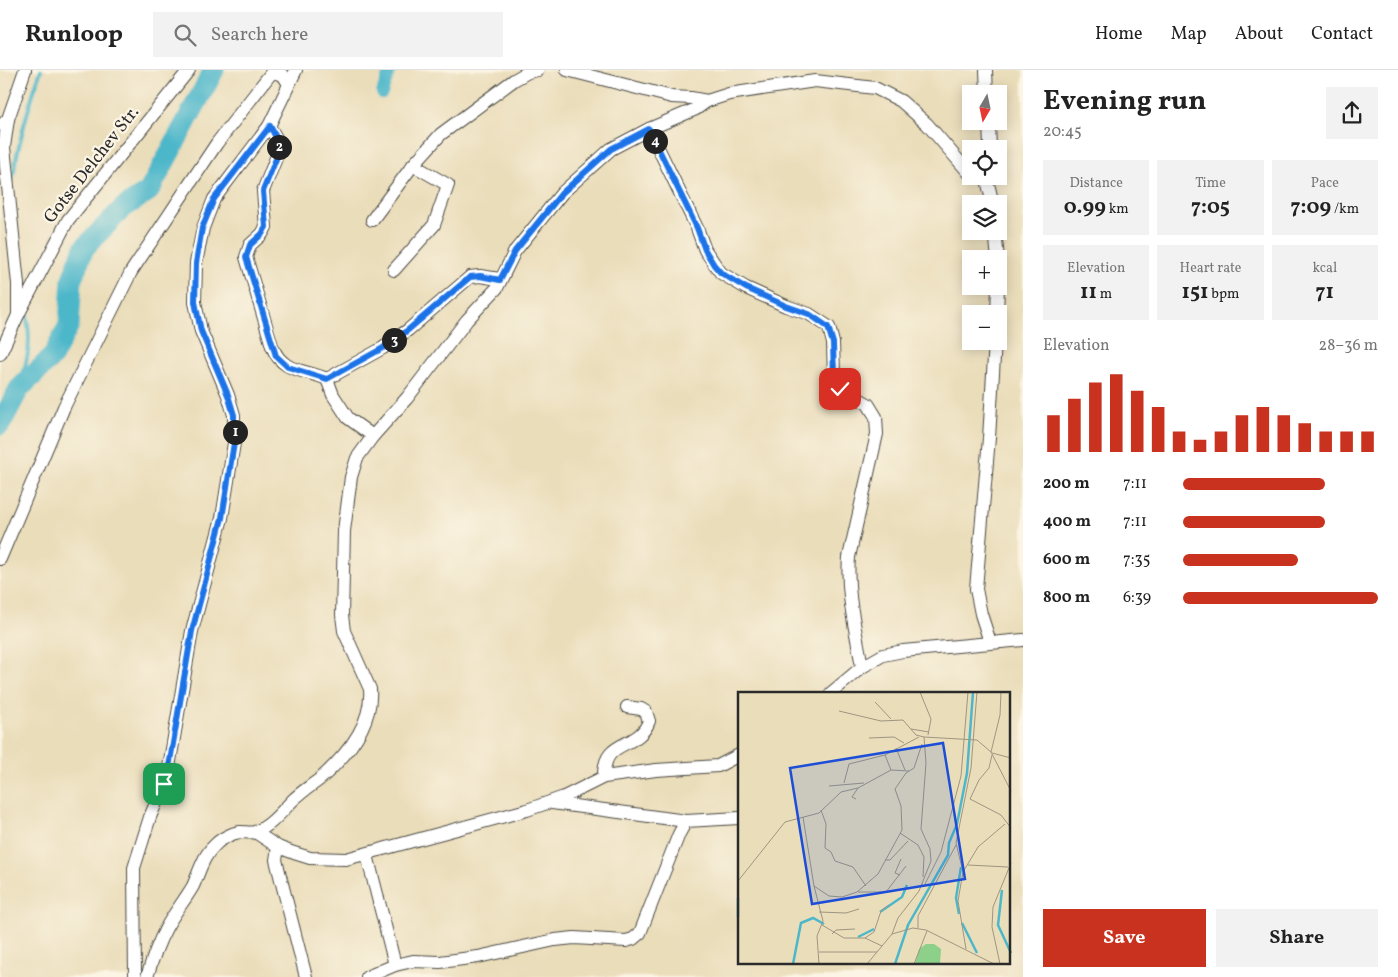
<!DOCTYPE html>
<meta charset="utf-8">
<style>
:root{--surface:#fff;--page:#f2f2f2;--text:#222;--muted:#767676;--line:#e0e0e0;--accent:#c8321e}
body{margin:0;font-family:Vollkorn,serif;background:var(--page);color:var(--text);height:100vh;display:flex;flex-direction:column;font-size:19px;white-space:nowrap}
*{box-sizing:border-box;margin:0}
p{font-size:16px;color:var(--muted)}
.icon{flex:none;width:28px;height:28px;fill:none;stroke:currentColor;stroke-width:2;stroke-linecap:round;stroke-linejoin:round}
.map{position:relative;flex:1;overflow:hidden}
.panel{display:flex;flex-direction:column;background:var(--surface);width:375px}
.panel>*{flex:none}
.needle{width:32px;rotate:189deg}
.fabs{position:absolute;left:962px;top:15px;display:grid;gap:10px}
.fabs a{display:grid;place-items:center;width:45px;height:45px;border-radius:0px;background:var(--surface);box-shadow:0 2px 12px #0003;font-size:25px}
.pin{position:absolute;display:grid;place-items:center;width:42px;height:42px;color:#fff;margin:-21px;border-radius:10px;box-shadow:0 2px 8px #0006}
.km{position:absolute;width:25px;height:25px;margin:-12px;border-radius:50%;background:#222;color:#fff;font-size:14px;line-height:25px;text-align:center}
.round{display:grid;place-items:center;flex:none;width:52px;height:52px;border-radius:0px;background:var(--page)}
.head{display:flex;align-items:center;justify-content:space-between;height:85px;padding:0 20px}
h1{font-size:28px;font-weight:700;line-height:38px}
.stats{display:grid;grid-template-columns:repeat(3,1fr);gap:8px;height:85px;padding:5px 20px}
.stats div{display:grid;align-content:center;border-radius:0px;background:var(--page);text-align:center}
.stats b{font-size:21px;font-weight:700}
.stats small{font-size:14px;font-weight:400}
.stats p{font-size:14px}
.chart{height:140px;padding:10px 20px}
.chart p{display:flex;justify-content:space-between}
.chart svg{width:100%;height:90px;margin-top:5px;stroke:var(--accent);stroke-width:6}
.button{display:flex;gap:10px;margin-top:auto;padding:10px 20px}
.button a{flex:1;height:58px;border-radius:0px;background:var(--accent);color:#fff;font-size:20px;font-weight:700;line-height:58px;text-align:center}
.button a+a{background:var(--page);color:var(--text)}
ul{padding:0 20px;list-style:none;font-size:16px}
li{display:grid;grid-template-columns:80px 60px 1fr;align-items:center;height:38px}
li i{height:12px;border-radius:6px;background:var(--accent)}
header{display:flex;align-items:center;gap:30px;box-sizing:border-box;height:70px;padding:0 25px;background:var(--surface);border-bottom:1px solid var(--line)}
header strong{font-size:24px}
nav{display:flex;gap:28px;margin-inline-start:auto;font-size:18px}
.search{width:350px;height:45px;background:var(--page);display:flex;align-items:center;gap:12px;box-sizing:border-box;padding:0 18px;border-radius:0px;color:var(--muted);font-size:19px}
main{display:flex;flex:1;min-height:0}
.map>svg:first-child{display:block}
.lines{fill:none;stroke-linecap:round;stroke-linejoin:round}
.stream{stroke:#4db7ca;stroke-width:4}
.canal{stroke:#4db7ca;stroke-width:12}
.river{stroke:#4db7ca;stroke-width:21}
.minor-casing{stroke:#484640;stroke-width:14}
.minor{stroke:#fff;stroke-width:12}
.route-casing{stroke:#fff;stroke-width:10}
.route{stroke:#1a73e8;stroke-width:6}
.labels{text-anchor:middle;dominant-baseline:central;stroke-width:4.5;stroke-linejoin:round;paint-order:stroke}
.street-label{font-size:18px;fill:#2b2b2b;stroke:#fcf5e5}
.inset-river{fill:none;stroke:#4db7ca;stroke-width:2.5}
.inset-road{fill:none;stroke:#9e9681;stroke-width:1}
.view{fill:#1d4ed8;fill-opacity:0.15;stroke:#1d4ed8;stroke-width:2.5}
.inset-edge{fill:none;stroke:#2b2b2b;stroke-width:2.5}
</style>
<header>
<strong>Runloop</strong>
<div class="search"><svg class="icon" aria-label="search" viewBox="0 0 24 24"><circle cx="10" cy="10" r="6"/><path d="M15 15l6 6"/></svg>Search here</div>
<nav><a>Home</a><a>Map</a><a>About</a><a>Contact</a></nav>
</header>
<main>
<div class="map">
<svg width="1023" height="907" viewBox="0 0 1023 907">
<rect width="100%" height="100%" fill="#fcf5e5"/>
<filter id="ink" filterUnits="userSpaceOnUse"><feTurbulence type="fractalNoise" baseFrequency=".02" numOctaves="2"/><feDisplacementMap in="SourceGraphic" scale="10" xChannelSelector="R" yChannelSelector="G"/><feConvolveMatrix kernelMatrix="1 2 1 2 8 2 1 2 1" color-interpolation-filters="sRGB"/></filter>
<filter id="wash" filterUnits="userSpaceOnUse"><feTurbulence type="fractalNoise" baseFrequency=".0096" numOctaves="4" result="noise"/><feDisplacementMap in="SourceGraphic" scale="20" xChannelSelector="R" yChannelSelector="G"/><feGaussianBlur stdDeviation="1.12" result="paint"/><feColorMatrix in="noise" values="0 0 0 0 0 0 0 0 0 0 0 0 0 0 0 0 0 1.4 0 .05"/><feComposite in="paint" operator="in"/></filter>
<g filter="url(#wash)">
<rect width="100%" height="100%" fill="#eaddba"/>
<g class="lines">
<g class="stream">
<path d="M 12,110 C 19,72 28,36 41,0"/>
<path d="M 19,319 C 28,287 33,273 25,238"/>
</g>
<polyline class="canal" points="382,23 390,0"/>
<polyline class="river" points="0,355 19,319 53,286 69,255 72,209 84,178 123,138 149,121 214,0"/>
</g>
</g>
<g filter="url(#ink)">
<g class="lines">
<g class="minor-casing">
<g id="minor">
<polyline points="567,0 672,27 691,28 707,31"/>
<polyline points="986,0 987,24"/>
<polyline points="989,51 990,79"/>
<polyline points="2,55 8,49 25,0"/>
<path d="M 269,56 L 279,73 L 278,83 L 263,121 L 266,157 L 262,164 L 250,175 L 246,187 L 272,276 C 282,303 304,299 327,309 L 333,325 L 348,348 L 373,366"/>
<path d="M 649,59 L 697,158 L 705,180 L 721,203 L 746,218 L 786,236 L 809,244 L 829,257 L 833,273 L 834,306 L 841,319 L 868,334 L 876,347 L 877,364 L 849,487 C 846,525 856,560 862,597"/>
<polyline points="987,110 993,134"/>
<polyline points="372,150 413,95 441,64 514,10 528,2 538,0"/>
<polyline points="995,161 998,189"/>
<polyline points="394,200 434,155 448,115 413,95"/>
<polyline points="997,244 998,216"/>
<polyline points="18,245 68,150 189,0"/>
<polyline points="0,284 18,245 18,214 4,77 8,49"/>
<polyline points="327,309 383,278 408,260 470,207 480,206 500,209"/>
<polyline points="0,489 64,337 131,202 217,73 272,2 283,5 289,14"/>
<polyline points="990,572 981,544 976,519 989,368 995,271"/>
<polyline points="831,623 862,597 883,585 903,581 1023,570"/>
<path d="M 604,707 C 603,667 638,681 649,651 L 646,642 L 641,639 L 627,637"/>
<polyline points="552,733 686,751 739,748"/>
<polyline points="255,762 278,777 294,783 310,788 346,789 527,740 564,727 604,707 656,700 718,696 739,685"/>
<polyline points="278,777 276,790 306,907"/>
<polyline points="367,785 395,895"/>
<polyline points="135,907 134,798 150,747 164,714 169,697 192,561 222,448 234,373 234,345 228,325 201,261 195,232 196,193 203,158 214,129 269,56 296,0"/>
<path d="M 147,907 C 152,890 158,873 166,858 C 174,843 185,830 193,816 C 199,803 203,786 214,776 C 220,769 232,763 240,762 C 245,762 251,763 255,762 C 271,756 282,741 293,730 C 301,722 311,716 320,709 C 345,687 373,655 370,619 L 344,561 L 342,545 L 344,461 L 351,407 L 357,388 L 373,366 L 407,328 L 467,250 L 497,218 L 515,181 L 562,123 L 611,79 L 649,59 L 696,39 L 707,31 L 729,24 L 815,11 L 875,18 L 901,31 L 927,54 L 971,105"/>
<polyline points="367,907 395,895 413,891 440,892 478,887 555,870 574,868 626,871 633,869 640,863 679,764 686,751"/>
</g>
</g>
<use href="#minor" class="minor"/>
</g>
</g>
<g class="lines" filter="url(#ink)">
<g class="route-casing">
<polyline id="route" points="164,714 169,697 192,561 222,448 234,373 234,345 228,325 201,261 195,232 196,193 202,158 214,129 270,56 279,73 278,84 263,121 266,157 262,164 250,175 246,187 276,286 288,297 327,309 383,278 408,260 470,207 480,206 500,210 515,181 562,123 611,79 649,59 697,158 705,180 714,195 721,203 746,218 786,236 809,244 828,257 833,273 834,306 840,319"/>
</g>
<use href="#route" class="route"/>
</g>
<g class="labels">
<g class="street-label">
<text transform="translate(92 95) rotate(-52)">Gotse Delchev Str.</text>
</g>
</g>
<g transform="translate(738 622)">
<rect width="272" height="272" fill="#eaddba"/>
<path d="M 188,252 L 196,252 L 203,257 L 202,272 L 177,272 L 181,257 Z" fill="#8cd089"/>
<path class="inset-river" d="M 264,198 L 260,233 L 273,261M 0,206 L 0,225M 142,220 L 164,205 L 169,193M 221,222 L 218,206 L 223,175M 224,231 L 239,261M 120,245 L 136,237M 55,272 L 63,231 L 75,226 L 86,232M 157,272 L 170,233 L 210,163 L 211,151 L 219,132 L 229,81 L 235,0"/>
<path class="inset-road" d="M 182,0 L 193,27 L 190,43M 137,10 L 153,27M 101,19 L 143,29 L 165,28 L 178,43 L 186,45M 173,37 L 191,40M 131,46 L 156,45 L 166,51M 158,56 L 167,78M 253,60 L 262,23 L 263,0M 254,61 L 273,66M 147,63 L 153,78M 254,63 L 251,76 L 241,88 L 232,107 L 263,123 L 273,136M 106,91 L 111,72 L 147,63 L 181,45M 91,94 L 126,91M 118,107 L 114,105 L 120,96M 83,118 L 88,132 L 87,156 L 93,160 L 97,169 L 115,175 L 128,194M 65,125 L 76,194M 162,141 L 180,153 L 186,165 L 185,185M 147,168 L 152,168 L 170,149M 230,173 L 270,175M 225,180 L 218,151 L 233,76 L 239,0M 162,183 L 157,181 L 163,167M 0,189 L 47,130 L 81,121 L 103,100 L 120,96 L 153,78 L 171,79M 183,192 L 186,194 L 203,160 L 223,84 L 230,0M 120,200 L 148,200 L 168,174M 81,220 L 108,221 L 121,217M 84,233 L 106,246 L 127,246 L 136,240 L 143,219 L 151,213M 180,236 L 180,224 L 218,153M 94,242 L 98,238 L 117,237M 154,242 L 160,226 L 181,199 L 193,169 L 192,157 L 183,137 L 188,71 L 186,45 L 239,48 L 253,60 L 273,99M 127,246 L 144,254M 228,257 L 220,209 L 225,180 L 240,155 L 267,132M 81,260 L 139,260M 81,272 L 79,244 L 85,229 L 76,194 L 91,204 L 104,205 L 119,200 L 140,182 L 164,138 L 163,114 L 157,97 L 168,81 L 176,76 L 184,52M 129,272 L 154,242 L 175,236 L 188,238 L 256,272M 176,272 L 189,239M 262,272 L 254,235 L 255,215 L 273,171"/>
<path class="view" d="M 205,51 L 227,187 L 74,212 L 52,76 Z"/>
<rect width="272" height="272" class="inset-edge"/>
</g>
</svg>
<div class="fabs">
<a><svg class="needle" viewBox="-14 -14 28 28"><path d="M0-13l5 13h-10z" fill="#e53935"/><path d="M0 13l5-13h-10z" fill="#767676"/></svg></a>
<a><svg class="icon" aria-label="locate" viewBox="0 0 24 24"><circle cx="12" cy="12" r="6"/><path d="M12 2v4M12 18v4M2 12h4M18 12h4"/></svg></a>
<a><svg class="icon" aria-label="layers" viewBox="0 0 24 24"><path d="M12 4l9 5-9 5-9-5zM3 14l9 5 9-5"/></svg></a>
<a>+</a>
<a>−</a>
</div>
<div class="pin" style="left:164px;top:714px;background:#1e9e55"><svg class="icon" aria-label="arrive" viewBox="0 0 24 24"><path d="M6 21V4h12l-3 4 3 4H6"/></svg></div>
<div class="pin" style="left:840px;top:319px;background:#d93025"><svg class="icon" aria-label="check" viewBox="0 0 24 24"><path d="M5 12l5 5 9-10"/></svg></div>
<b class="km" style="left:235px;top:362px">1</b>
<b class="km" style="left:279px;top:77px">2</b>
<b class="km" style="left:394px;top:270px">3</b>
<b class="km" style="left:655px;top:71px">4</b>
</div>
<section class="panel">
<div class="head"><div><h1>Evening run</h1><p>20:45</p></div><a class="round"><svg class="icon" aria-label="share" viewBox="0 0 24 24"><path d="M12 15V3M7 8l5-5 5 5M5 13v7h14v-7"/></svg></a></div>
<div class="stats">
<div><p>Distance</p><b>0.99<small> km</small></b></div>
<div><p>Time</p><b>7:05</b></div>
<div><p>Pace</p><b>7:09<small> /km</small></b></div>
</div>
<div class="stats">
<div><p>Elevation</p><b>11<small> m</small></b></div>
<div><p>Heart rate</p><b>151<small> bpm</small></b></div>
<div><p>kcal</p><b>71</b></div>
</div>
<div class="chart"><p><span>Elevation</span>28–36 m</p>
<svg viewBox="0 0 160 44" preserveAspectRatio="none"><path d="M5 44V26M15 44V18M25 44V10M35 44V6M45 44V14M55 44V22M65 44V34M75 44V38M85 44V34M95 44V26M105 44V22M115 44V26M125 44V30M135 44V34M145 44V34M155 44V34"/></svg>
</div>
<ul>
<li><b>200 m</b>7:11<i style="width:73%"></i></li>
<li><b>400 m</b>7:11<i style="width:73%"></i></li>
<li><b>600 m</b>7:35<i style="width:59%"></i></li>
<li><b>800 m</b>6:39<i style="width:100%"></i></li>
</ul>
<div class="button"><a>Save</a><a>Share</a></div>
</section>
</main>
